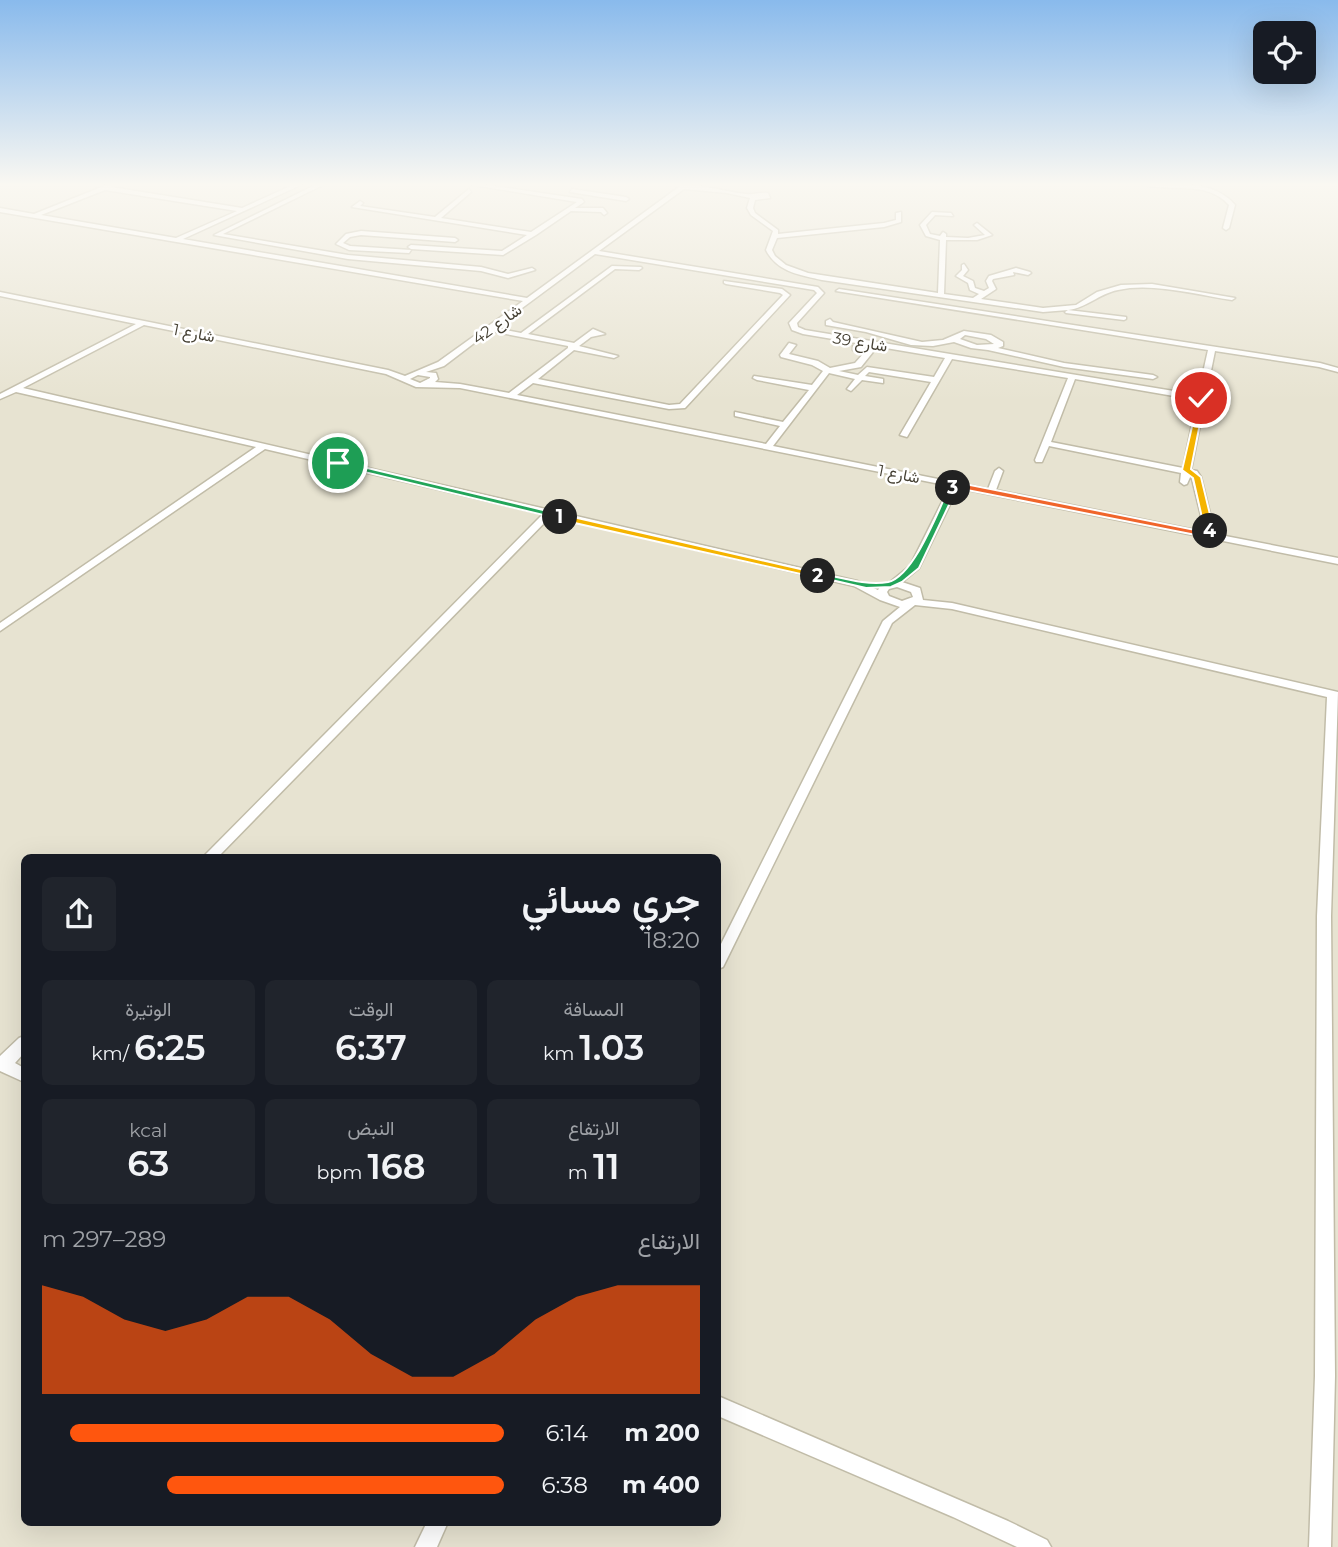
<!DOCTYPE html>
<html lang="ar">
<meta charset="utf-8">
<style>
:root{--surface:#171b24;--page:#20242c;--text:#f1f3f6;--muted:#9ea1a6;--accent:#ff560e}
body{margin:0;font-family:Montserrat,Vazirmatn,sans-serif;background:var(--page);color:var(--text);direction:rtl;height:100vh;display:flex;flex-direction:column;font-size:26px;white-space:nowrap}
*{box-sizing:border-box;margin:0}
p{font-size:23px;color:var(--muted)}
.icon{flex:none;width:38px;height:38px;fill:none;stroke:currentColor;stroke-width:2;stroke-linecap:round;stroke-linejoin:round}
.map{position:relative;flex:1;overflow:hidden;direction:ltr}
.details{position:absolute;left:21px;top:854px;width:700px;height:672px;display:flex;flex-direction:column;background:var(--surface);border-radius:10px;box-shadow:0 7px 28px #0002;direction:rtl}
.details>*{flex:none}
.fabs{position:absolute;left:1253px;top:21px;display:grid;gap:14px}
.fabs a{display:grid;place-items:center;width:63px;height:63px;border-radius:10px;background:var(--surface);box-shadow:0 7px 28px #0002;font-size:35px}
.pin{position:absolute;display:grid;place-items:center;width:60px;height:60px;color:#fff;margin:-30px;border:4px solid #fff;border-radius:50%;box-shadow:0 2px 7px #0007}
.km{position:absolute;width:35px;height:35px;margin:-18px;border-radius:50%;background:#222;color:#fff;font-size:19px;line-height:35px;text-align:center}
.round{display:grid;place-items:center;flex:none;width:74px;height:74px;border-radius:10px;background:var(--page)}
.head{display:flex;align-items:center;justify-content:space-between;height:119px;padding:0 21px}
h1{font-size:38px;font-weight:600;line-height:52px}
.metrics{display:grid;grid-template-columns:repeat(3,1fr);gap:10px;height:119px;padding:7px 21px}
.metrics div{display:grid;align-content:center;border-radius:10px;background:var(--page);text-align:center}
.metrics b{font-size:35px;font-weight:600}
.metrics small{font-size:19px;font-weight:400}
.metrics p{font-size:19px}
.chart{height:196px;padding:14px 21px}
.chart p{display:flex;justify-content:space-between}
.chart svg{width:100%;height:126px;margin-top:7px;fill:var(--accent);opacity:.7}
ul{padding:0 21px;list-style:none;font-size:23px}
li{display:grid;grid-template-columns:112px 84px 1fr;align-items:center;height:52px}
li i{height:18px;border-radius:9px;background:var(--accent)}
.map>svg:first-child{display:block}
.residential{fill:#e7e3d1;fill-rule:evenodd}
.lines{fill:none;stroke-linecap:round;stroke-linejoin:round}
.minor-casing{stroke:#c1bca8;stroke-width:3}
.minor{fill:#fff;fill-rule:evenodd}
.split-1{fill:#22a559;stroke:#fff;stroke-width:2}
.split-2{fill:#f5b400;stroke:#fff;stroke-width:2}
.split-3{fill:#22a559;stroke:#fff;stroke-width:2}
.split-4{fill:#f0652b;stroke:#fff;stroke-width:2}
.split-5{fill:#f5b400;stroke:#fff;stroke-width:2}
.labels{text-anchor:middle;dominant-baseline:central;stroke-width:5;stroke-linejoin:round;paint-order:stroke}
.far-street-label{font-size:16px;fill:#454033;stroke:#fff}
</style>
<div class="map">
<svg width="1338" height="1547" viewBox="0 0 1338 1547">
<rect width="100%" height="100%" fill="#f3f0e3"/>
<path class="residential" d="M 0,184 L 1338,184 L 1338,1547 L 0,1547 ZM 24,858 L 718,858 L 718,1522 L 24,1522 Z"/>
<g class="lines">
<g class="minor-casing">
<g id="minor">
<path d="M 109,184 L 115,185 L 111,187 L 242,208 L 295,184 L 303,184 L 183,239 L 527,298 L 683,184 C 699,184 726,192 746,194 C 753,195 760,192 768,193 L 770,198 L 755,200 L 753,208 L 755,213 L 778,230 L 778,234 L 884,223 L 896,220 L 896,213 L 901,212 L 901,222 L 884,227 L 777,238 L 772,250 L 775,256 L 786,265 L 808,273 L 938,293 L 940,240 L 926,236 L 920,225 L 932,212 L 951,213 L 953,216 L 935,215 L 926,225 L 930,234 L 940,236 L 943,232 L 946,234 L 946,237 L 968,238 L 985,235 L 974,225 L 977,223 L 992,235 L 977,240 L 946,240 L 944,294 L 973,298 L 979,294 L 970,290 L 968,283 L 956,276 L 962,270 L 962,265 L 964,264 L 968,270 L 963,276 L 973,281 L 975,288 L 984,291 L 989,288 L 986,281 L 989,276 L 1016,268 L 1030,272 L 1031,273 L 1028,275 L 1013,272 L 1014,275 L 993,279 L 992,281 L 996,289 L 981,299 L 1043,308 L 1076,305 L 1097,292 L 1121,285 L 1152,284 L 1235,298 L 1232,300 C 1198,295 1152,282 1118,290 C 1098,294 1087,308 1068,310 L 1126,317 L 1126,319 L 1124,320 L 1066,313 L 1065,312 L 1068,310 L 1043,312 L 822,280 C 800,275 777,272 766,250 L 773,231 L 751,215 L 747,208 L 750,198 L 727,193 L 684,189 L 599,251 L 818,287 L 824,293 L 797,323 L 798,327 L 805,330 L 1198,395 L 1208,350 L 836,291 L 839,289 L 1320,363 L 1338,368 L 1338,372 L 1319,367 L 1215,351 L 1191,470 L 1197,471 L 1201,477 L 1215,534 L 1338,558 L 1338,564 L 958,488 L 919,568 L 902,582 L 920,588 L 923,600 L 952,603 L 1338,692 L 1331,916 L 1335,1376 L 1331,1547 L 1309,1547 L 1315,1376 L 1317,916 L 1327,697 L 952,609 L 915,605 L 892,623 L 725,963 L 723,967 L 718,969 L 718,950 L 883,621 L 900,607 L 880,600 L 854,586 L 551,516 L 217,858 L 202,858 L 543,514 L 265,449 L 0,631 L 0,623 L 256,447 L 16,392 L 0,399 L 0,394 L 136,324 L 0,296 L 0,292 L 388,370 L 405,376 L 438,362 L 523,301 L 0,212 L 0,208 L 34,214 ZM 105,190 L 237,211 L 176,238 L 41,215 ZM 595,254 L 814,290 L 817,293 L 789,323 L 792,330 L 803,334 L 945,358 L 934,377 L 867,367 L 858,375 L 839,371 L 861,367 L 873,352 L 872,350 L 853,346 L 853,350 L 864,353 L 855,363 L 830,368 L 818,361 L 789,354 L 796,345 L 789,343 L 780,355 L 781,357 L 812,365 L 823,371 L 812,385 L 754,376 L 753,378 L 757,380 L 809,390 L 783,422 L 735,412 L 735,416 L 780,426 L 766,444 L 517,395 L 533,383 L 669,409 L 685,408 L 790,295 L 782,289 L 724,281 L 724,283 L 726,284 L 780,293 L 783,295 L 680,404 L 669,405 L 538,379 L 574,350 L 614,358 L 618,356 L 579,346 L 591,337 L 605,334 L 593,329 L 574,343 L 528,334 L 615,269 L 639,270 L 642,268 L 641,267 L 612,266 L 521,333 L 495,328 ZM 144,325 L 386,374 L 416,387 L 460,388 L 950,486 L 910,566 L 889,583 L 881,585 L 878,590 L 857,581 L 23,388 ZM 490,331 L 568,346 L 568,348 L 509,393 L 460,384 L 435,382 L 438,379 L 436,373 L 426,372 L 444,366 ZM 952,359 L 1068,378 L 1035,460 L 1036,462 L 1042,462 L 1049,446 L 1181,473 L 1180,482 L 1184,485 L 1187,484 L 1191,475 L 1205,532 L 996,490 L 1003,471 L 999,468 L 995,471 L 988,489 L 773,446 L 829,373 L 855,379 L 847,389 L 851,391 L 862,380 L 883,383 L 883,379 L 865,376 L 869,372 L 931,382 L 900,435 L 907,437 ZM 418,375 L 430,377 L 430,378 L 420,383 L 410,379 ZM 1075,379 L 1197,400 L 1183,468 L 1051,442 ZM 897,587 L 911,592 L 913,597 L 902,601 L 889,596 L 887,592 L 889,589 Z"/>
<polygon points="317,184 325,184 223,234 348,255 481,267 508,274 532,268 535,270 508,278 481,271 348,259 214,235"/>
<polygon points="467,184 481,184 582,199 584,202 575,208 603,208 607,213 604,215 601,212 571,211 536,235 503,255 411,249 408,247 411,245 502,251 527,235 352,207 360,201 363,203 360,206 435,217 469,189 471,192 441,218 531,232 577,202"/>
<path d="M 1141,184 C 1172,184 1213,179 1235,205 L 1229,228 L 1226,230 L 1223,228 L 1229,205 C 1206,179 1169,193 1141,184 Z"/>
<polygon points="572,189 626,197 629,199 626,201 570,192"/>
<polygon points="361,231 455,238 458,240 455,242 361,235 350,237 343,243 350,246 411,250 409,253 349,250 336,244 346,234"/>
<path d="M 830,319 L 833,322 L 922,342 L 943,340 L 964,331 L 991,335 L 1003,342 L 1003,346 L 998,348 L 1064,363 L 1153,375 L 1157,377 L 1153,379 L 1064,367 L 988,350 L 971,348 L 954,342 L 933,346 L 911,345 L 866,332 L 826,325 L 826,321 ZM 965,335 L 986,339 L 994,344 L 977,345 L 960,339 Z"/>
<polygon points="24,1036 24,1053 15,1063 24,1068 24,1082 0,1071 0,1056 19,1038"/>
<polygon points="718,1396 1008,1521 1047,1540 1051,1547 1017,1547 953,1517 718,1416"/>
<polygon points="427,1522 448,1522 437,1547 415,1547"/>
</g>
</g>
<use href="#minor" class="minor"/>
</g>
<linearGradient id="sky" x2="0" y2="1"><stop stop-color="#89baec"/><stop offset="0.46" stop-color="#faf8f2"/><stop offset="1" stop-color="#faf8f2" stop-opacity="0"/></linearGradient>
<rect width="1338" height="401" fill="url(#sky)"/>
<polygon class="split-1" points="338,461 560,514 564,517 560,519 335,465"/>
<polygon class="split-2" points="560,514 818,573 823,576 818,578 557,519"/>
<path class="split-3" d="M 953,486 L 957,488 L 919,568 L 902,582 L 891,587 L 866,588 L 814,576 L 818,573 C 840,577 866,586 888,582 C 914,576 938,511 949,488 Z"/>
<polygon class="split-4" points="955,482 1205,532 1210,528 1215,536 1211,538 957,488 950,490 951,485"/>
<polygon class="split-5" points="1199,396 1205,398 1191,469 1201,477 1214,531 1210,533 1205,531 1193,478 1182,470"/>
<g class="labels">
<g class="far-street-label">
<text transform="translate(497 324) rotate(-36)">شارع 42</text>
<text transform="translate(194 333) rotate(11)">شارع 1</text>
<text transform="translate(860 342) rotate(9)">شارع 39</text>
<text transform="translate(899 474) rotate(11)">شارع 1</text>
</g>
</g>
</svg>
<div class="fabs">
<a><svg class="icon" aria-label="locate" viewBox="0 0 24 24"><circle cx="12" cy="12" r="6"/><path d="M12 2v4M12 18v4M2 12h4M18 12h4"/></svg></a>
</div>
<div class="pin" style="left:338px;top:463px;background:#1e9e55"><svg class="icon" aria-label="arrive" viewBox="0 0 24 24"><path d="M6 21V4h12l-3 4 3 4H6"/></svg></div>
<div class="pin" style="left:1201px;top:398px;background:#d93025"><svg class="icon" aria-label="check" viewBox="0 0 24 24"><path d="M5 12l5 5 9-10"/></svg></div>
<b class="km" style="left:560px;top:517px">1</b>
<b class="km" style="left:818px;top:576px">2</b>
<b class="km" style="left:953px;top:488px">3</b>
<b class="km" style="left:1210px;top:531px">4</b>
<section class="details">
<div class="head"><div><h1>جري مسائي</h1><p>18:20</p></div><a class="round"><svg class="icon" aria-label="share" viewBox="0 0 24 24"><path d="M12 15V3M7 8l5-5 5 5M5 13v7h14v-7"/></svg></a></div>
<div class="metrics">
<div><p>المسافة</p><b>1.03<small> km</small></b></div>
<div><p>الوقت</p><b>6:37</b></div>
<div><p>الوتيرة</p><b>6:25<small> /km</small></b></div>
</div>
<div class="metrics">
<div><p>الارتفاع</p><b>11<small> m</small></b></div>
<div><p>النبض</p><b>168<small> bpm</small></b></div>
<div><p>kcal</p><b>63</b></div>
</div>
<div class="chart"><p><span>الارتفاع</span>289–297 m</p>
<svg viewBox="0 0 160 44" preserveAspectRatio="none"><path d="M0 44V6L10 10L20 18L30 22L40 18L50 10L60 10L70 18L80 30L90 38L100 38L110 30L120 18L130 10L140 6L150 6L160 6V44z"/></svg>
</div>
<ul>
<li><b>200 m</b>6:14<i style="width:94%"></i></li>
<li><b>400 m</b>6:38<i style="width:73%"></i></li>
</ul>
</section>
</div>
